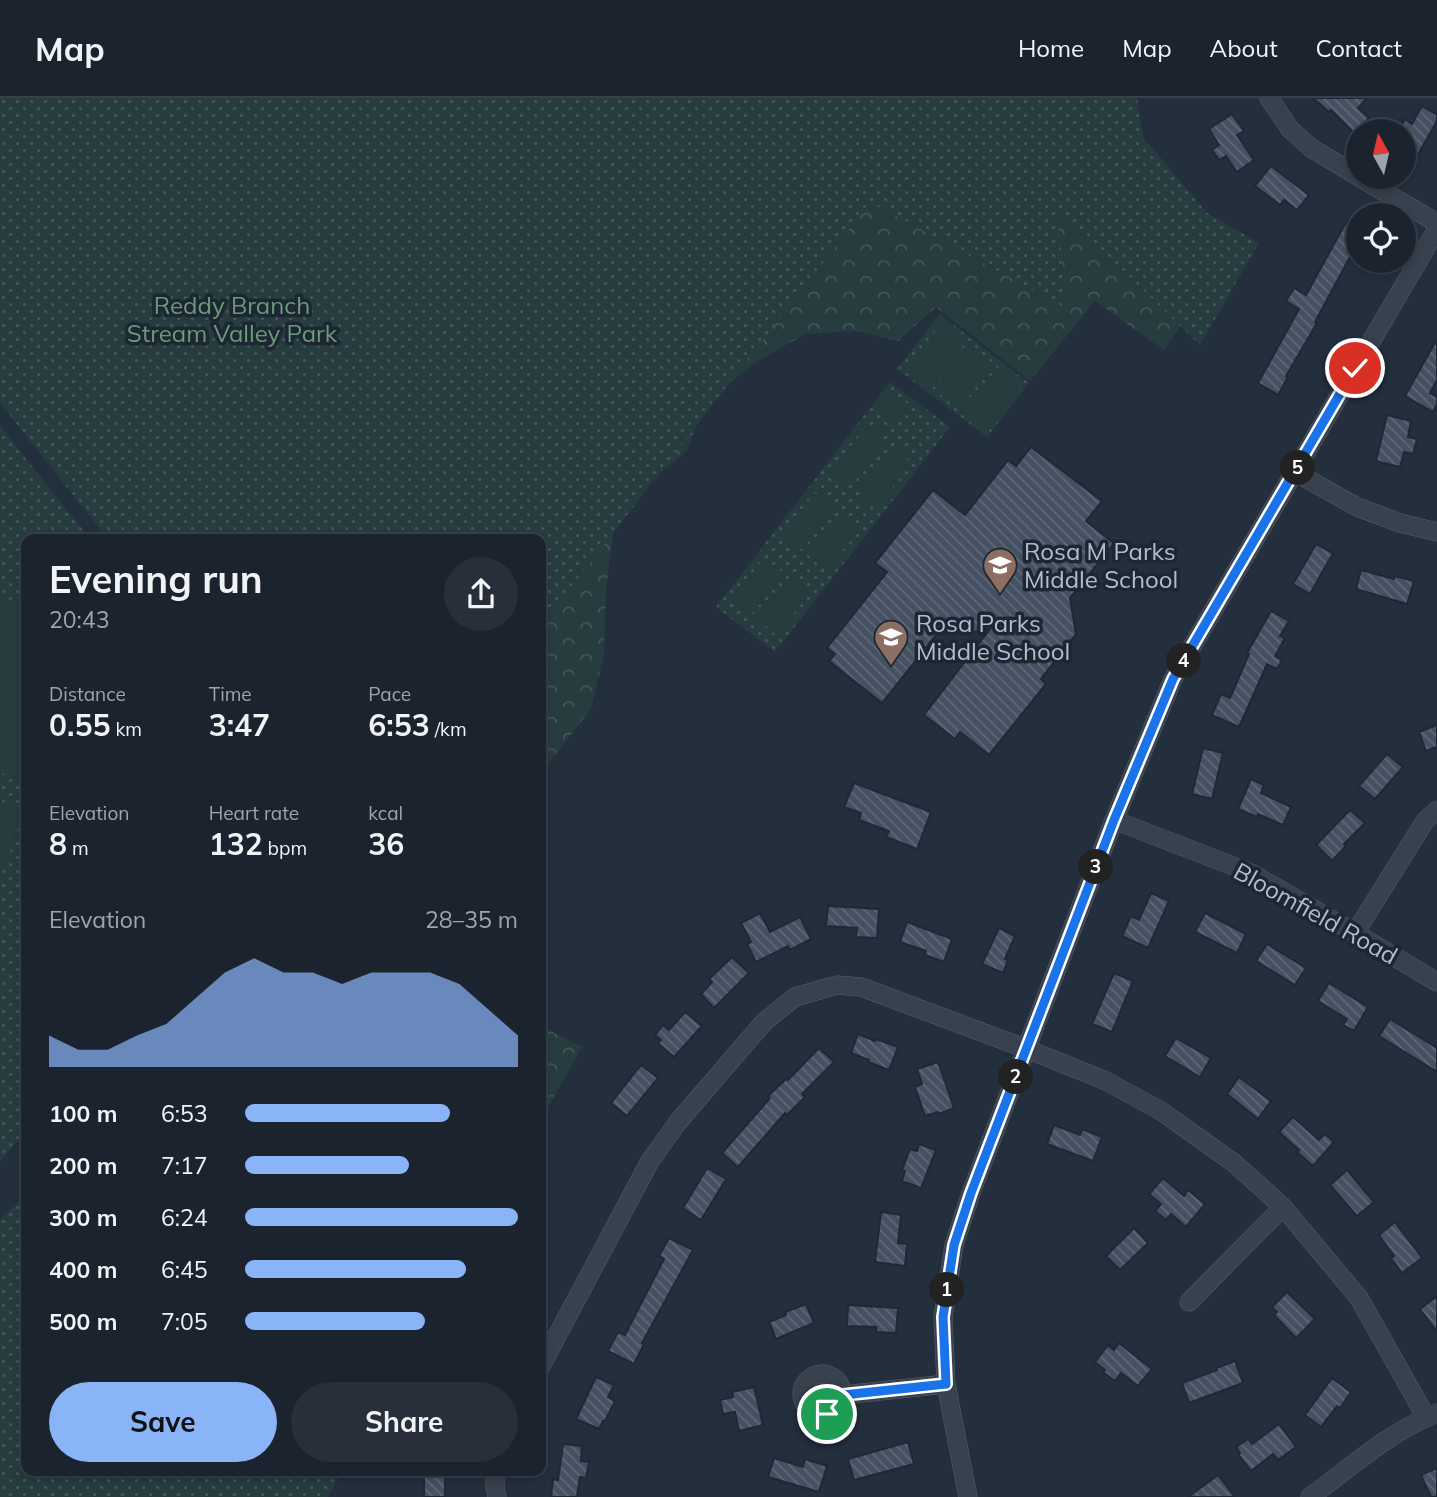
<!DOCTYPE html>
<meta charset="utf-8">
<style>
:root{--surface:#1b232e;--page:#282f3a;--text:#f1f3f6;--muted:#a0a4aa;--line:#39404a;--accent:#8ab4f8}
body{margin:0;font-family:Mulish,sans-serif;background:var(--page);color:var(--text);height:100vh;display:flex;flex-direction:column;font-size:26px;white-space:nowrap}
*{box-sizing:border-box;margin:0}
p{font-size:23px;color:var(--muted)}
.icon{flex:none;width:38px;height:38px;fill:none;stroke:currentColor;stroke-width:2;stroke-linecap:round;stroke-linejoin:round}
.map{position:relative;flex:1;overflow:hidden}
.drawer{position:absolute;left:21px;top:436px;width:525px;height:942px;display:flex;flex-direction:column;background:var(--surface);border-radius:14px;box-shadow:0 4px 10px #0003,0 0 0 2px var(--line)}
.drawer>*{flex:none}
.needle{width:46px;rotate:352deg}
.fabs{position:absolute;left:1346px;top:21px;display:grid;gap:14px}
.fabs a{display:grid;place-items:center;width:70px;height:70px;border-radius:50%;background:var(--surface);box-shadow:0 4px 10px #0003,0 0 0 2px var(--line);font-size:35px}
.pin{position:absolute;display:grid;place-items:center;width:60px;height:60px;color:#fff;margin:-30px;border:4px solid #fff;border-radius:50%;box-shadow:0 2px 7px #0007}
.km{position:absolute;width:35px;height:35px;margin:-18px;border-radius:50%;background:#222;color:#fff;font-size:19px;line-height:35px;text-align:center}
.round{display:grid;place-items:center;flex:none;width:74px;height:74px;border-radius:37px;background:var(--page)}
.head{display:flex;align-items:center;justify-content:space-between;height:119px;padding:0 28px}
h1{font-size:38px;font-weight:700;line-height:52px}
.figures{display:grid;grid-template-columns:repeat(3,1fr);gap:10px;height:119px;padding:7px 28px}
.figures div{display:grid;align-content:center}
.figures b{font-size:30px;font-weight:700}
.figures small{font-size:19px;font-weight:400}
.figures p{font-size:19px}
.chart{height:196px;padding:14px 28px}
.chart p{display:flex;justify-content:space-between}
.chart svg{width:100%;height:126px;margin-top:7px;fill:var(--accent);opacity:.7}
.button{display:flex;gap:14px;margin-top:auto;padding:14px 28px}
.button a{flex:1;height:80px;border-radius:42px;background:var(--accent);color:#111;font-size:28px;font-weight:700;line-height:80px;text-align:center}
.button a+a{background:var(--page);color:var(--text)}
ul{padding:0 28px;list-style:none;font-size:23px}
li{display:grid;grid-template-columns:112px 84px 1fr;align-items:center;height:52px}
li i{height:18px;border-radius:9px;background:var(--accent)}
header{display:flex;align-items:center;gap:42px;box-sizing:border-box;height:98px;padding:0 35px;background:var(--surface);border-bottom:2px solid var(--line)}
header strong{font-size:33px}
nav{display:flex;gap:38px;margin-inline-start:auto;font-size:24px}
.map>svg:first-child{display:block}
.forest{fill:url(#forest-crowns)}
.park{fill:url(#park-dots)}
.garden{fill:#263c3f}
.building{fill:url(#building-back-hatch);stroke:#1f2835;stroke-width:2}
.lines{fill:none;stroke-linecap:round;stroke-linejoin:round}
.minor-casing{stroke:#565f6c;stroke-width:19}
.minor{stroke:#38414e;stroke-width:18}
.route-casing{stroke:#fff;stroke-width:14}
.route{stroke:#1a73e8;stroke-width:9}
.labels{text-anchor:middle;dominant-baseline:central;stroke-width:7;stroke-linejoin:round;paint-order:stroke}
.park-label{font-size:24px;fill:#6b9a76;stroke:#1d2633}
.poi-label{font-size:24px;fill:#b4bcc9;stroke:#1d2633;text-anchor:start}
.street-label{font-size:24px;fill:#b4bcc9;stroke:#1d2633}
</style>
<header>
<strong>Map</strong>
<nav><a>Home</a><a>Map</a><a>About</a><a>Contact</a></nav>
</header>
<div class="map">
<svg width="1437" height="1399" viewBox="0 0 1437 1399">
<defs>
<pattern id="forest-crowns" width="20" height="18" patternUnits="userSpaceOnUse" patternTransform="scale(1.75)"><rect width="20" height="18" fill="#263c3f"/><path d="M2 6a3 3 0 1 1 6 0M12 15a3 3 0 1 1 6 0" fill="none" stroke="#435659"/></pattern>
<pattern id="park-dots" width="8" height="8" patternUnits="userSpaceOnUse" patternTransform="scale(1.75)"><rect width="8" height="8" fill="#263c3f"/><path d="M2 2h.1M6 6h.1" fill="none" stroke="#435659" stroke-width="1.8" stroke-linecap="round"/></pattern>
<pattern id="building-back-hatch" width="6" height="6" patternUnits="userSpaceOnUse" patternTransform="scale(1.75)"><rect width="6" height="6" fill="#455162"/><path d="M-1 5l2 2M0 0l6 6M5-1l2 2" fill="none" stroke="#5d6877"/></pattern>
</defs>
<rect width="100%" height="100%" fill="#242f3e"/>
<g class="forest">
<polygon points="543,0 1127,33 1238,148 1164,252 1095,203 1030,283 936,209 898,243 855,233 805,236 758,263 705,304 687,353 638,393 614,430 606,492 604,557 591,611 541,675 541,441 254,441"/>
<polygon points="541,928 582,949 541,1022"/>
</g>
<g class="park">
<polygon points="0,0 1137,0 1143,39 1207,115 1259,145 1200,247 1056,108 1068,211 870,104 541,528 541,441 108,441 0,305"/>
<polygon points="940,216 1029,285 987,339 897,271"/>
<polygon points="890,284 950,329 775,554 716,509"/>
<polygon points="0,328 90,441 26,441 26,1034 0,1063"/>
<polygon points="26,1097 26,1372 343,1372 328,1399 0,1399 0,1122"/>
</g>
<g class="garden">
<polygon points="942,225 966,244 931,290 906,270"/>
<polygon points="969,247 994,266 959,311 934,292"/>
<polygon points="998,269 1022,288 987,333 962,314"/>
<polygon points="886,289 908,306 893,325 871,308"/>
<polygon points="875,327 886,335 881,342 885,345 852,387 847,384 843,391 832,382 836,376 832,372 865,330 870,334"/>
<polygon points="901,347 911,355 906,362 911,366 878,408 873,404 869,411 858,402 862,396 858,393 891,351 896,354"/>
<polygon points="815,395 834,410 802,452 782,437"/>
<polygon points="841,415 860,431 827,472 808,457"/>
<polygon points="764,460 784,475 751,517 732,502"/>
<polygon points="790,480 810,495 777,537 758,522"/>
<polygon points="0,501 21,507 26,511 26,687 0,674"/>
<polygon points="0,704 24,707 18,731 4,770 0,776"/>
</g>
<g class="building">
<polygon points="1313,0 1367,0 1358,10 1369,20 1354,35 1331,12 1329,14"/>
<polygon points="1422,8 1437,17 1437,23 1412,67 1404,62 1404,33 1398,33 1405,21 1412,26"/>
<polygon points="1232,16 1244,33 1237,37 1254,62 1237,74 1226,58 1219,62 1212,52 1219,47 1209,31"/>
<polygon points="1271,68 1309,97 1297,112 1284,102 1280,107 1255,88"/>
<polygon points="1345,126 1358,133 1358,159 1352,155 1315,224 1317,225 1286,278 1288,279 1278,297 1258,285 1299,211 1286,203 1294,190 1306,197"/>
<polygon points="1437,241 1437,282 1430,295 1437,299 1437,306 1433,314 1405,298"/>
<polygon points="1387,317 1411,323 1408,339 1417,341 1413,356 1404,354 1400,369 1376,363"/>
<polygon points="1031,349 1102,403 1086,423 1114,445 1070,500 1076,536 1041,581 1046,586 989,657 960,634 955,641 924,617 990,531 958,537 945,526 882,605 829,563 835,556 827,550 887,474 875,465 933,392 965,417 1008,362 1016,368"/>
<polygon points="1316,446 1333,455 1310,496 1293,486"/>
<polygon points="1361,472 1394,481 1395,478 1414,483 1407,506 1356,491"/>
<polygon points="1271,513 1289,523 1280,538 1285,540 1275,558 1282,562 1277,571 1267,566 1239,629 1212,617 1221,596 1230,600 1249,556 1247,555"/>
<polygon points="1437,627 1437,649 1426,653 1419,634"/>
<polygon points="1203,650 1223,655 1212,701 1192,696"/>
<polygon points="1387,656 1403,669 1375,701 1359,688"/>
<polygon points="1251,681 1264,687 1261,695 1291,709 1283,727 1258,716 1257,719 1238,711"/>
<polygon points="854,685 931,714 917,751 886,739 889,733 859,722 861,715 844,709"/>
<polygon points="1350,712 1365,725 1344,746 1346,748 1332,763 1316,747"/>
<polygon points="1151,795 1169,803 1148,850 1122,838 1131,818 1139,822"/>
<polygon points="828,808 879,811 877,840 856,839 857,830 826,828"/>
<polygon points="760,815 770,834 800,819 811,841 790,852 788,848 756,864 747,846 751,844 741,825"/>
<polygon points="1205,815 1246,836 1237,855 1195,834"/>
<polygon points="907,824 952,841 944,864 925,857 926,853 900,844"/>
<polygon points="999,830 1015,838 1005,861 1008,862 1003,875 982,866"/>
<polygon points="1267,846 1306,870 1295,887 1256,863"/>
<polygon points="732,859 749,875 714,910 701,896 712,884 709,881"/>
<polygon points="1114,875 1133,883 1112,934 1092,926"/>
<polygon points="1329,885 1368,909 1354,933 1343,927 1347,921 1318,903"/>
<polygon points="685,914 702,928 674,959 658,945 661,942 655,937 663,927 669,932"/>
<polygon points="1390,921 1437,950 1437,974 1379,938"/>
<polygon points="858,936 875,943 876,941 898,949 889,972 868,964 869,962 851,955"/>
<polygon points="1176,940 1211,960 1200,979 1165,958"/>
<polygon points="819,950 834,964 802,996 805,999 787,1017 785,1015 738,1069 722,1055 770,1000 768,998 786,981 788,982"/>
<polygon points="938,964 954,1010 939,1016 938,1014 925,1018 915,989 922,986 917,971"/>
<polygon points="641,967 658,980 627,1018 611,1005"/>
<polygon points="1239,979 1271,1003 1258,1021 1227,996"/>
<polygon points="1293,1019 1319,1042 1325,1036 1334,1044 1313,1068 1297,1054 1299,1052 1279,1034"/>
<polygon points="1054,1027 1080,1037 1082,1031 1102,1039 1093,1063 1047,1046"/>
<polygon points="919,1046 936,1052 921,1090 902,1083 905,1073 902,1072 910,1051 917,1053"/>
<polygon points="707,1070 726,1081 701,1122 683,1110"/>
<polygon points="1347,1072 1374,1104 1357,1118 1330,1087"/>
<polygon points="1163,1080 1184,1098 1188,1092 1205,1106 1186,1129 1171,1116 1166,1122 1155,1113 1161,1106 1149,1096"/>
<polygon points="881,1114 901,1117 898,1145 907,1146 905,1168 875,1164"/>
<polygon points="1395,1124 1422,1160 1402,1175 1391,1160 1394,1158 1379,1137"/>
<polygon points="1134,1130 1148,1145 1120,1172 1106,1158"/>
<polygon points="669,1140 693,1152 642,1245 644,1246 634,1266 608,1253 618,1234 625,1237 664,1161 659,1158"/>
<polygon points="1287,1194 1315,1221 1296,1240 1274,1217 1277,1214 1272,1209"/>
<polygon points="1437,1198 1437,1234 1420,1211"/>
<polygon points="806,1206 814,1225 776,1241 769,1224 786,1217 785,1214"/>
<polygon points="848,1207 898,1210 896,1235 876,1234 876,1229 847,1228"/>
<polygon points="1119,1245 1152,1271 1138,1288 1121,1275 1115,1283 1103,1274 1105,1272 1095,1264 1108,1247 1114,1252"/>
<polygon points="1235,1263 1243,1285 1189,1305 1182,1285 1217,1272 1216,1270"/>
<polygon points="596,1279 614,1287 608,1299 615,1303 605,1323 603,1323 599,1331 576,1321"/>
<polygon points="1332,1280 1351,1294 1340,1310 1337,1308 1321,1329 1305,1317"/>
<polygon points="754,1289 763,1327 739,1333 735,1314 723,1316 720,1302 733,1299 732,1294"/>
<polygon points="1279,1326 1296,1349 1278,1362 1273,1356 1251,1373 1238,1356 1240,1355 1236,1349 1248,1341 1252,1346"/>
<polygon points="908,1344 914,1366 854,1382 848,1361"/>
<polygon points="563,1346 582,1348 581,1363 589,1364 586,1380 580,1379 577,1399 551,1399 553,1381 558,1382"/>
<polygon points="774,1360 803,1369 805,1361 827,1368 819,1394 768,1379"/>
<polygon points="1437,1370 1437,1399 1431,1399 1421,1377"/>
<rect x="424" y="1372" width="21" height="27"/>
<polygon points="1218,1377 1235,1399 1188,1399"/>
</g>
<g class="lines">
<g class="minor-casing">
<g id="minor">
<polyline points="1269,0 1290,31 1311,50 1358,78"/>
<polyline points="1359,79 1437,125"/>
<polyline points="1295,374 1357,409 1400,425 1437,434"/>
<polyline points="1114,722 1251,775 1355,835 1437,884"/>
<polyline points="1355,835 1425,723 1437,712"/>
<polyline points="1189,1204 1283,1109"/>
<polyline points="541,1268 650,1063 678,1024 764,924 795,899 837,887 861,889 1027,951 1106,983 1161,1013 1234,1065 1283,1109 1359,1200 1426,1319"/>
<circle cx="822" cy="1296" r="20"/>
<polyline points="843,1297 946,1286"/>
<polyline points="495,1372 495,1390 497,1399"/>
<polyline points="968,1399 946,1286 943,1219 954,1147 971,1095 1114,722 1173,581 1437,131"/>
<path d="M 1310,1399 C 1350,1370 1390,1333 1437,1315"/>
</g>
</g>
<use href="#minor" class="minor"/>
</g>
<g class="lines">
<g class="route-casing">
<polyline id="route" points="827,1316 838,1309 843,1297 946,1286 943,1219 954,1147 971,1095 1114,722 1173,581 1355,270"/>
</g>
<use href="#route" class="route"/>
</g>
<defs>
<g id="school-pin" transform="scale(1.75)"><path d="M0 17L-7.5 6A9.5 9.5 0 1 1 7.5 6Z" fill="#8d6e63" stroke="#1d2633"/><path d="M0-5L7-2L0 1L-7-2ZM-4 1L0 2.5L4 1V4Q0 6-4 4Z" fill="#fff"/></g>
</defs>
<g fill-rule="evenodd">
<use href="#school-pin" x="1000" y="467"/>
<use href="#school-pin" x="891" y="539"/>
</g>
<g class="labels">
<g class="park-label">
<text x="232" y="207">Reddy Branch<tspan x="232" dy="28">Stream Valley Park</tspan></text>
</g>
<g class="poi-label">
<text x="1024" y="453">Rosa M Parks<tspan x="1024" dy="28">Middle School</tspan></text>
<text x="916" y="525">Rosa Parks<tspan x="916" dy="28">Middle School</tspan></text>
</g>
<g class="street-label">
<text transform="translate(1316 815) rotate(29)">Bloomfield Road</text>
</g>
</g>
</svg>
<div class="fabs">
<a><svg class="needle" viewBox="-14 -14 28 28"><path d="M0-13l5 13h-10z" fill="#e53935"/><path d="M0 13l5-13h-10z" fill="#a0a4aa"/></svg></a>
<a><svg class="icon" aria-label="locate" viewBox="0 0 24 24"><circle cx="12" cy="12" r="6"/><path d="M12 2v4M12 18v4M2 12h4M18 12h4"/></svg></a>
</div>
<div class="pin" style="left:827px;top:1316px;background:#1e9e55"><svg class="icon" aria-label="arrive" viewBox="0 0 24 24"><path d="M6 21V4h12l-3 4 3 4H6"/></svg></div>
<div class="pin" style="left:1355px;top:270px;background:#d93025"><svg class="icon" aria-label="check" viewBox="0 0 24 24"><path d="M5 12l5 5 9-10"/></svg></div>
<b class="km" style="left:947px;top:1192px">1</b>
<b class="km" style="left:1016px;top:979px">2</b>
<b class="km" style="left:1096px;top:769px">3</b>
<b class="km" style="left:1184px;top:563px">4</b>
<b class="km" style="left:1298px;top:370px">5</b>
<section class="drawer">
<div class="head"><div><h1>Evening run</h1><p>20:43</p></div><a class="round"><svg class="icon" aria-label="share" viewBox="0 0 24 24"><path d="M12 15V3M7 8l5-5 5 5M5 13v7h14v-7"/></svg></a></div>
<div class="figures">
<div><p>Distance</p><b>0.55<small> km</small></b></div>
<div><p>Time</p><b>3:47</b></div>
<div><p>Pace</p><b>6:53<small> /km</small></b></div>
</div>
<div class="figures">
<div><p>Elevation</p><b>8<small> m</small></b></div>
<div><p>Heart rate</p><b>132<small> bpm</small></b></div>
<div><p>kcal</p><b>36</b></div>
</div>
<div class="chart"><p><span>Elevation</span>28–35 m</p>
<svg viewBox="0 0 160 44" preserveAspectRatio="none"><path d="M0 44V33L10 38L20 38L30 33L40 29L50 20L60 11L70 6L80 11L90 11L100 15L110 11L120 11L130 11L140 15L150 24L160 33V44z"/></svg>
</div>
<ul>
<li><b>100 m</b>6:53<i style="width:75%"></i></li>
<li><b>200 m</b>7:17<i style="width:60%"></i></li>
<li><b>300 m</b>6:24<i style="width:100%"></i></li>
<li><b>400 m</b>6:45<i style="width:81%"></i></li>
<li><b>500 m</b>7:05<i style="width:66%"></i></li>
</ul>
<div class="button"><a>Save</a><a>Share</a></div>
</section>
</div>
